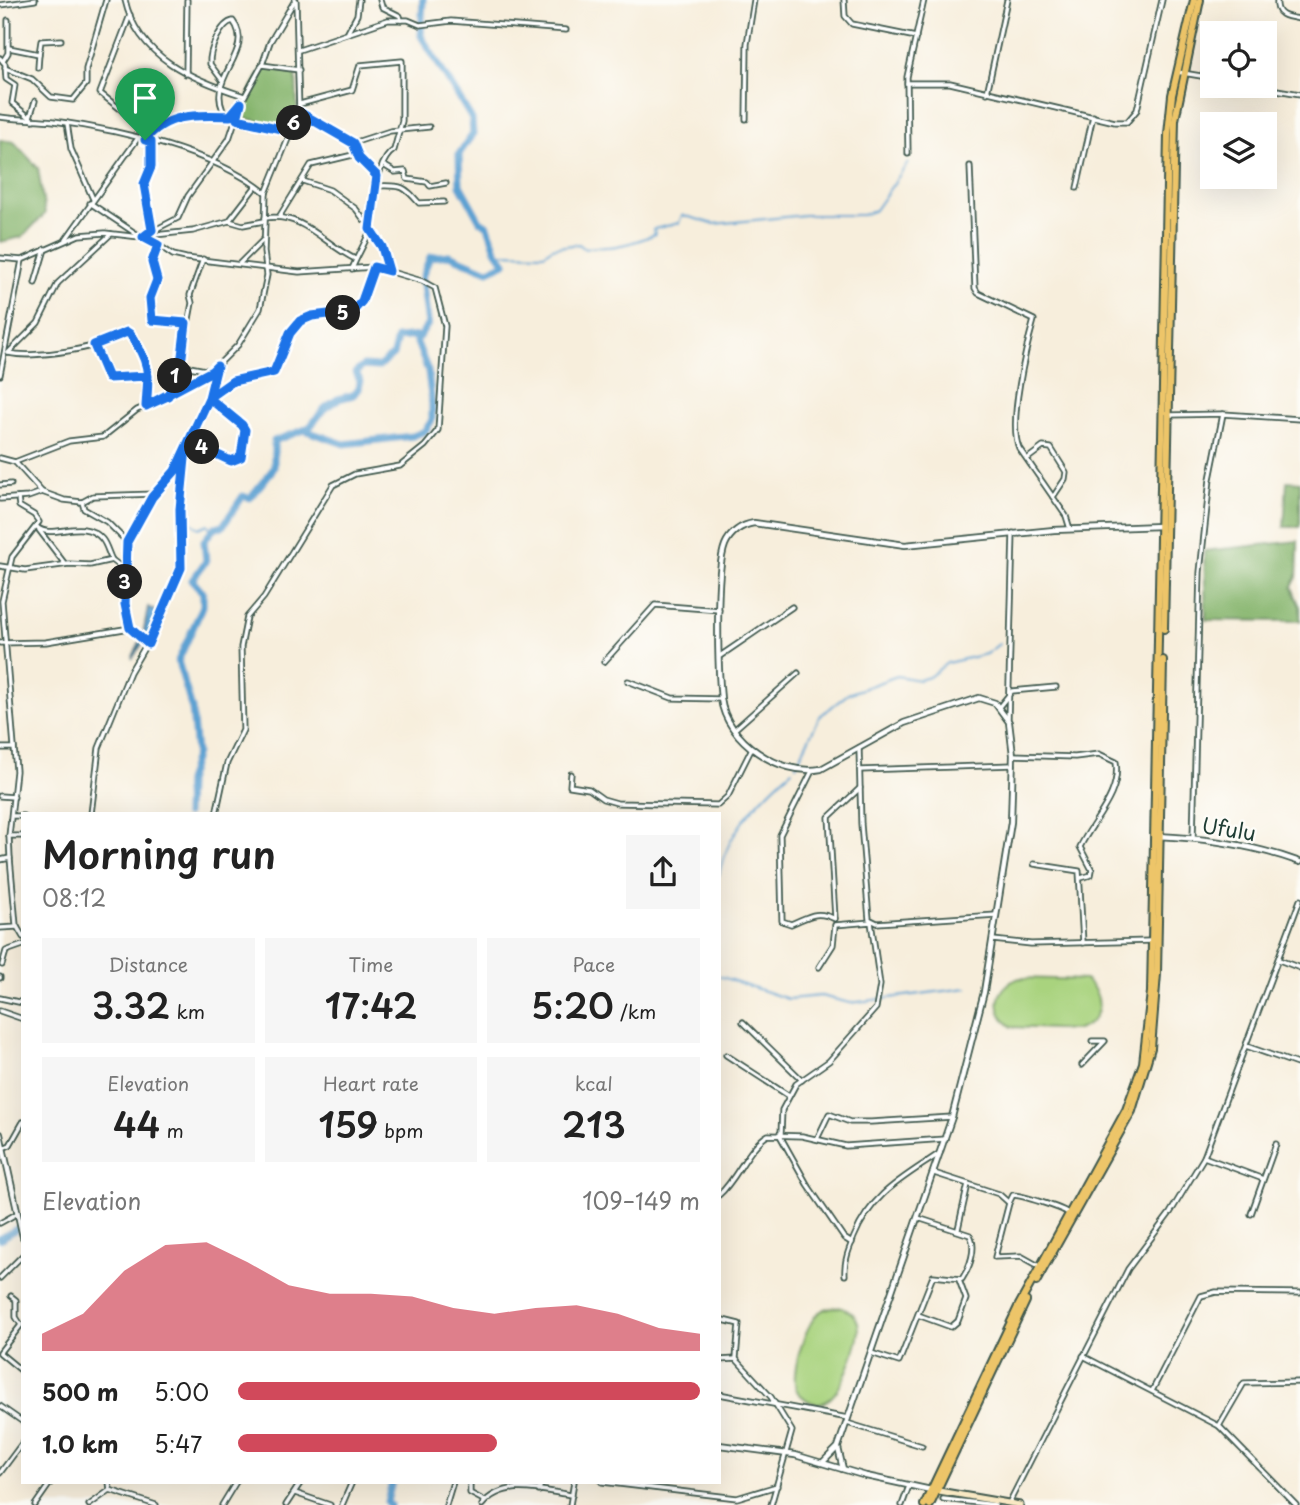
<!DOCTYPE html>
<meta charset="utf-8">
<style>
:root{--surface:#fff;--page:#f6f6f6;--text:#222;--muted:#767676;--accent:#d1495b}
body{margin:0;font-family:"Playpen Sans",sans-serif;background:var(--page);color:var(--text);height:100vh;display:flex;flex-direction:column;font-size:26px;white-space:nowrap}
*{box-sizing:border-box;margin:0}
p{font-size:23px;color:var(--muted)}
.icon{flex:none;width:38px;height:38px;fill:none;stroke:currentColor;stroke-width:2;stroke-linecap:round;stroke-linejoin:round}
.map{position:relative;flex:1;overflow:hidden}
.side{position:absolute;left:21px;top:812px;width:700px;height:672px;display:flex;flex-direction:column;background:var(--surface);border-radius:0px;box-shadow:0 7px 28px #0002}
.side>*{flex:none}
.tools{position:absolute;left:1200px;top:21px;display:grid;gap:14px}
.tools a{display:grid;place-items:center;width:77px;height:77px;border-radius:0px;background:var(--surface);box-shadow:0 7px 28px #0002;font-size:35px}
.pin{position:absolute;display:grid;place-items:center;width:60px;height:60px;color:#fff;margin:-72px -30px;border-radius:50% 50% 50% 0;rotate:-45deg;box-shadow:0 0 7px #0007}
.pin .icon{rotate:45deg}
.km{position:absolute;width:35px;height:35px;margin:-18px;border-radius:50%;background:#222;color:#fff;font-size:19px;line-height:35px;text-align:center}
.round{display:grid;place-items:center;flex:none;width:74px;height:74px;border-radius:0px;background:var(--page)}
.head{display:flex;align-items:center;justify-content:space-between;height:119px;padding:0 21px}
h1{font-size:38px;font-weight:600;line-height:52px}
.figures{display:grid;grid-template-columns:repeat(3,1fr);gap:10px;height:119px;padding:7px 21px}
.figures div{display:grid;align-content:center;border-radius:0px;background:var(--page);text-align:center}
.figures b{font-size:35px;font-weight:600}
.figures small{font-size:19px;font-weight:400}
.figures p{font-size:19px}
.chart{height:196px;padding:14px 21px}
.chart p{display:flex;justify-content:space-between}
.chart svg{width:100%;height:126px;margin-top:7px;fill:var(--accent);opacity:.7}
ul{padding:0 21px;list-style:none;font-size:23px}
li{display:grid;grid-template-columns:112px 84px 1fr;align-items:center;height:52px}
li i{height:18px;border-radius:9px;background:var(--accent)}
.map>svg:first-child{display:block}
.green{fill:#a9d37e;stroke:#648859;stroke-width:2}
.forest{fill:#86b56d;stroke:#527950;stroke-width:2}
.water{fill:#5da1d2;stroke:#3e6f83;stroke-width:2}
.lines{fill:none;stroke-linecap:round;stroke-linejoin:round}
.stream{stroke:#5da1d2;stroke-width:2}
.river{stroke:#5da1d2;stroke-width:7}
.minor-casing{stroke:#3f584d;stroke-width:7}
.tertiary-casing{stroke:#3f584d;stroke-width:8}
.secondary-casing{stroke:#3f584d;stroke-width:9}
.trunk-casing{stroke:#3f584d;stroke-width:10}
.minor{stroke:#fff;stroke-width:3.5}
.tertiary{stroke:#fff;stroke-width:4.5}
.secondary{stroke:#f8e8c3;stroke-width:5}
.trunk{stroke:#edc569;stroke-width:6}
.route-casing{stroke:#fff;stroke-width:14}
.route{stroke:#1a73e8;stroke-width:9}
.labels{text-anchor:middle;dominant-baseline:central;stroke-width:5;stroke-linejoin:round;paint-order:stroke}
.street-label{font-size:21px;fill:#1f3d34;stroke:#fdfcf7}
</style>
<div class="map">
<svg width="1300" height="1505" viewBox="0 0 1300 1505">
<rect width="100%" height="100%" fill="#fdfcf7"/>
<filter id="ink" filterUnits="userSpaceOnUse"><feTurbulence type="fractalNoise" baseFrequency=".0143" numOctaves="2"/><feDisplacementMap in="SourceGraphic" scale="14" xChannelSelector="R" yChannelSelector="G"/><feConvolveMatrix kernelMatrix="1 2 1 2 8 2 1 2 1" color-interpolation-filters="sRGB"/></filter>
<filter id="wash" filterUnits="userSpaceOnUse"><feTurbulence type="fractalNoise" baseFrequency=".00686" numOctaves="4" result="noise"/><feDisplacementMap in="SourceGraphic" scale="28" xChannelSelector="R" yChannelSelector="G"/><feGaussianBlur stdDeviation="1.57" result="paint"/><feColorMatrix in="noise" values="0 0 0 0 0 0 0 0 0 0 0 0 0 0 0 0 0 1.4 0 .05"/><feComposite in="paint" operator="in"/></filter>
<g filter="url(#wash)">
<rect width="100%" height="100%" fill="#f7eedc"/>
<g class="green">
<path d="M 1020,978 L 1085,980 C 1106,996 1102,1022 1077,1030 L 1012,1027 C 991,1012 995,986 1020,978 Z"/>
<path d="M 837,1307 C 870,1313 858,1342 850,1364 C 841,1388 824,1422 797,1391 C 789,1375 805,1329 816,1315 C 822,1309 829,1307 837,1307 Z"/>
</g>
<g class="forest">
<polygon points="263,67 296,73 297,107 289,128 240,117 242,107"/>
<polygon points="0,140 14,142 38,168 45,214 22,237 0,242"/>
<polygon points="1287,481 1300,482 1300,527 1284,527"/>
<polygon points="1298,541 1297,577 1292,587 1300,607 1300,621 1206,620 1204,551"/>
</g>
<polygon class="water" points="148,607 160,614 158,620 132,659 143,635"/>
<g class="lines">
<g class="stream">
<polyline points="420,0 422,17"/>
<path d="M 500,253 L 544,254 L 552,248 L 579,244 L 585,249 C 594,246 597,248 606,247 C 620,247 642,240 655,234 L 654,229 L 679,223 L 682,215 L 714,224 L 805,215 L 863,215 L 875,210 L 908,163"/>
<polyline points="190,522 199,528 208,524 211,530"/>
<polyline points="796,765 820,716 848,694 897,676 919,680 929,677 947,663 986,654 999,644"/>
<path d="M 719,875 C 727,831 760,798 792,770"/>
<polyline points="719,976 788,999 821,996 850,1003 967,988"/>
</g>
<g class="river">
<polyline points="304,430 344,444 413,436 425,431 432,420 432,404 428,371 416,340 420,336"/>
<polyline points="186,814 187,782 196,753 192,709 178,661 203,606 203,593 192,580 206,561 204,541 215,527 222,527 243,496 250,498 274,468 274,441 309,428 325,408 338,399 353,395 359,389 360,381 356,372 363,366 378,367 393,355 397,338 420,336 428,324 422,277 430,257 449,255 488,271 505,263 496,250 488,226 480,221 460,185 459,154 473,134 472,119 421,36 423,0"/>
<polyline points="0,1239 23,1225"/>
<polyline points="390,1505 387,1502 392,1482"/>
</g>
</g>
</g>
<g filter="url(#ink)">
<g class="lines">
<g class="minor-casing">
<g id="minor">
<path d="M 125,0 C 138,58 194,80 244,96"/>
<polyline points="380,0 382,7 400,16 401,20"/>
<polyline points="844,0 845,16 852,24 916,37"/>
<path d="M 1277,0 C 1275,16 1287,17 1300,19"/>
<polyline points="0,5 35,0"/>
<polyline points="130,15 100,93 124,112 166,125"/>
<polyline points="348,32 357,15 359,0"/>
<polyline points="9,48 39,54 38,68"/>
<polyline points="299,50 388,20 408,20 420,25 451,21 566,30"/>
<polyline points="39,54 41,41 61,40"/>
<polyline points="0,58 5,64 6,79 15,85 12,103 33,120"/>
<polyline points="3,61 8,53 8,20"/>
<polyline points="262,65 299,70"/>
<polyline points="5,68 32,79 51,97 73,100 86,84 86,69 106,0"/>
<polyline points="1177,72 1213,78"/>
<polyline points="186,74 187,0"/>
<path d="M 222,80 L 210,64 C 209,50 221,23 233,21 C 257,53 202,79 226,116"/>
<polyline points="907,83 950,83 1115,122 1127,122 1137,110 1162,0"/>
<polyline points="1254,86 1300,94"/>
<polyline points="987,93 1007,0"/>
<path d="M 300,104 L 352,90 L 360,65 L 402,61 L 402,121 L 394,150 C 373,163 377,209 369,233 C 364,245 357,256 352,269"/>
<polyline points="299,112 353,143 359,158 377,176"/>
<path d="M 0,117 C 18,120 36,119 54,121 C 119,130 214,151 266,193"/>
<polyline points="30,117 35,101"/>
<polyline points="238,119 290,131"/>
<polyline points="746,119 747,44 754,0"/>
<polyline points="67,123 71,149 93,199"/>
<path d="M 145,140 C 166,111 199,116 230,116 L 239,106"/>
<polyline points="151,142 151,167 144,184 152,230"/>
<polyline points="353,143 390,131 429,127"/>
<polyline points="908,154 907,77 924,0"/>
<polyline points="385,166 395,172 405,171 407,179 427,182 430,186 446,183"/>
<path d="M 970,166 L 975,288 L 978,293 L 1034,320 C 1026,348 1008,423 1019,448 L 1066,516 L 1070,529"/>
<polyline points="303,181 330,190 356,209 364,220 371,222"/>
<path d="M 377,186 C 403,185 404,186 419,203 L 444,202"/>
<polyline points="1077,188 1093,116"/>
<polyline points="90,203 138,235"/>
<polyline points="279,217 311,165 357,154"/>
<path d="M 265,218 C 303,212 324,244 355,259"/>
<polyline points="229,221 243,225 264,221"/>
<polyline points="370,229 382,247 389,271"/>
<polyline points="143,236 178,218 188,196 229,139 241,103 262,65 270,42 295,0"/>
<polyline points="145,236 193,231 229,221 256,186"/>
<polyline points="66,239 138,138"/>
<polyline points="157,245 152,262 157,280 150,298 152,320 186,323"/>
<polyline points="0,258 22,260"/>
<polyline points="240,263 263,240"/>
<polyline points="35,283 45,249"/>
<path d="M 127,332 C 148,353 149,377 146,406"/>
<polyline points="94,345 108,378 148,376"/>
<polyline points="8,353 38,323 58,283 111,234"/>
<path d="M 9,353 C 34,359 108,348 128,331"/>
<polyline points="179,365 211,371"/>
<polyline points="0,375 22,260 79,235 105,233 148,238 173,255 186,258 299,272 374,267 422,281 435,288 445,326 438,430 425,446 400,466 355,474 333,485 264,597 247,617 241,647 243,730 227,763 216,814"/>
<polyline points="169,394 182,356 192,303 190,295 203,259"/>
<polyline points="1170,415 1223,414 1300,419"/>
<polyline points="189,441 231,461 241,457 245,430 238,419 209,398 233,381 274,372 290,333 300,321 357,308 374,267"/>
<polyline points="0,458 15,462 69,441 103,437 137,410 163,399 212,371 238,345 260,309 267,275 264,252 266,193 299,112 296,0"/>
<polyline points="1027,459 1043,447 1051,448 1066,472 1065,479 1053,497"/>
<polyline points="15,462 42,492 64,500 82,502 93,496 155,494"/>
<polyline points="0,485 11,484"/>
<polyline points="18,498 19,506 34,515 39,522 12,557 2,601 16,771 9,836 10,858 16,925 23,937"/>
<polyline points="0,499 28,497 42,492"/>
<polyline points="82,502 84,509 107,522 127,542"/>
<path d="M 37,527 C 53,541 82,516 102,539 C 107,545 108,553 112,560"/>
<polyline points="39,530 65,564"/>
<polyline points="0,566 25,570 69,564 90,565 112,560 124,569"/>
<polyline points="130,628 148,644"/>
<polyline points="0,643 46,642 130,628 124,599 128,540 152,497 175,471 209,398 217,367"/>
<polyline points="720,656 792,607"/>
<polyline points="604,662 655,605 719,610"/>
<polyline points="628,681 672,698 721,699"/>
<polyline points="999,707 1012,691 1056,687"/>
<polyline points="1008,720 1013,533"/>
<polyline points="735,729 798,673"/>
<polyline points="0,748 14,748"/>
<polyline points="859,748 861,824 869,919 877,923 996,915"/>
<path d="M 1013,755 L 1075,757 L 1099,754 L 1116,762 C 1121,795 1093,820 1080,847 L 1092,870 L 1091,875 L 1081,878"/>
<polyline points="860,770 1013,765"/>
<path d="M 812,771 L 780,835 L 782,921 L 791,924 C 807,918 815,909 835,919"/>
<polyline points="571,774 570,786 589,789 603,799 617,803 718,805 728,796 752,748"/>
<polyline points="0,796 14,797"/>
<polyline points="91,814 99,748 130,672 157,626 181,568 180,509 186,451"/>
<polyline points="13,816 23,816"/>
<polyline points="9,836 23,836"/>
<polyline points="1193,838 1200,572 1210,479 1223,414"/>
<polyline points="0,860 10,858"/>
<polyline points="1034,864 1079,871 1083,943"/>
<polyline points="835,918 829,817 860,788"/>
<polyline points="0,928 17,927"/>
<polyline points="993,940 1031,944 1151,941"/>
<polyline points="1279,960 1300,968"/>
<polyline points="2,965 6,951 23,945"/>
<polyline points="819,967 833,945 835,926"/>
<polyline points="0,978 0,977"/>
<polyline points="0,998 23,1003"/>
<polyline points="0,1011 23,1019"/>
<polyline points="743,1022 802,1080"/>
<polyline points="1246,1046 1300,1065"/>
<polyline points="726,1055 789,1096"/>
<polyline points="1082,1065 1105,1041 1092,1041"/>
<polyline points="779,1134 807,1184 844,1238 852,1243"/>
<polyline points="781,1134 782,1110 796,1084 829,1061 876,1008 880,985 871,922 835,925"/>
<polyline points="817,1139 829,1114 850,1122 871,1122 952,1117"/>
<polyline points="3,1148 10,1145 23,1122"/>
<polyline points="1204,1157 1263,1179"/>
<polyline points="934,1173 999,1194 1009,1203 995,1257 1021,1256 1039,1266"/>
<path d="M 719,1195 C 738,1178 747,1148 768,1135 L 802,1136 L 846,1146 L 945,1139"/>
<path d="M 1009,1203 L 1013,1195 C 1021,1195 1062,1208 1068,1213"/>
<polyline points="1251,1214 1276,1144"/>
<polyline points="0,1223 16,1214"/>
<polyline points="958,1229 968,1184"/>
<path d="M 845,1275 C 844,1261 849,1249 854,1237 C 872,1193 902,1179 940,1153"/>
<polyline points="0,1278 23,1255"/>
<polyline points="918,1315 951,1327 958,1321 966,1299 959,1280"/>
<polyline points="719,1319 739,1324 736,1358"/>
<polyline points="0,1352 21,1325 16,1317 16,1300 11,1296"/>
<polyline points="0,1353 23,1372"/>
<path d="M 871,1353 L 899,1362 L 933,1276 L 962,1279 C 970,1267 977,1248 970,1235 L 918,1218"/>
<polyline points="1083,1356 1219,1426 1296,1505"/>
<polyline points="719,1360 736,1359 771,1397 792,1431 771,1505"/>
<polyline points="1152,1391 1201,1296 1216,1292 1300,1293"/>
<polyline points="719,1394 848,1418"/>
<polyline points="0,1406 23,1422"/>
<polyline points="847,1423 922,1446"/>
<polyline points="1219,1426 1244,1383 1300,1382"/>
<polyline points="0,1473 23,1442"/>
<polyline points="109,1482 110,1490"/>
<polyline points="470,1482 470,1493 485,1501"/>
<polyline points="602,1482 737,1498 777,1486"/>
<polyline points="539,1491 541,1482"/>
<polyline points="295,1493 330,1505"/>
<polyline points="943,1499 995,1505"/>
<polyline points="1009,1503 1128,1269 1170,1213 1204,1157 1300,900"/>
<polyline points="35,1505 51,1482"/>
<polyline points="89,1505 110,1490 156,1505"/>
<polyline points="222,1505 236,1482"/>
<polyline points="286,1505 301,1482"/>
<polyline points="342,1505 352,1482"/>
<polyline points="446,1505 453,1482"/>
<path d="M 482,1505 C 504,1478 542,1491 572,1495"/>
<polyline points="570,1505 574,1482"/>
<polyline points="902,1505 909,1486"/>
</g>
</g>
<g class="tertiary-casing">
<g id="tertiary">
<path d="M 1157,836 C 1207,838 1253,845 1300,862"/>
<polyline points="0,1134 23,1237"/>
<polyline points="719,1445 795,1455 866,1476 931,1490"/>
<polyline points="838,1448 843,1469"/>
<path d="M 823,1462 L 838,1447 L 952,1117 L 984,992 L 1011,822 L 1013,755 L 1009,722 L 995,703 L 979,698 L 904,723 L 821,769 C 780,777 726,740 721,699 C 718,669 715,570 725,545 C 730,533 741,525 754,523 L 905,545 L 1054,530 L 1161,526"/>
</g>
</g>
<g class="secondary-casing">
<polyline id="secondary" points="933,1490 1020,1505"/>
</g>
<g class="trunk-casing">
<g id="trunk">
<polyline points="1164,629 1175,120 1200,0"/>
<polyline points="1036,1282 1132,1111 1151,1048 1157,974 1163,660"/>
<polyline points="924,1505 1018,1307 1126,1110 1143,1063 1151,992 1168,134 1172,95 1194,0"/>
<polyline points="930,1505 1026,1301"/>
</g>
</g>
<use href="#minor" class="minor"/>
<use href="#tertiary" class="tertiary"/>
<use href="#secondary" class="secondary"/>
<use href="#trunk" class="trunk"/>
</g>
</g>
<g class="lines" filter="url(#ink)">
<g class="route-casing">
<path id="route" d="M 145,140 L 151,142 L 151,167 L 144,184 L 152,230 L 143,237 L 158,245 L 152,262 L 157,280 L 150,298 L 152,320 L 186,323 L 182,356 L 168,396 L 146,406 L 148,376 L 108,378 L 94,345 L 127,332 L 130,334 C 149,361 150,372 146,406 L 212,371 L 217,366 L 209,398 L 175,471 L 152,497 L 127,542 L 125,604 L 130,628 L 148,644 L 181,568 L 180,509 L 186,448 L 190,442 L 231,461 L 241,457 L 245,430 L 242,425 L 209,398 L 233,381 L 274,372 L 290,333 L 300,321 L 312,316 L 353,311 L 362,301 L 374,267 L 389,271 L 382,247 L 370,229 L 377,176 L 359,158 L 353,143 L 299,112 L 290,131 L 237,119 L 241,103 L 230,116 C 199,115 167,112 145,140"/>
</g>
<use href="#route" class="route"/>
</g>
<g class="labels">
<g class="street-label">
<text transform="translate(1229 828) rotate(9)">Ufulu</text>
</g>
</g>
</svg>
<div class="tools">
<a><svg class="icon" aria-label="locate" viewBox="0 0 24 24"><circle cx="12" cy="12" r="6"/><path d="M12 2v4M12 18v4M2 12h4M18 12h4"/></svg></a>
<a><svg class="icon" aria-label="layers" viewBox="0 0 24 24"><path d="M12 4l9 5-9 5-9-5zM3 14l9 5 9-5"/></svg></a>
</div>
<div class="pin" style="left:145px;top:140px;background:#1e9e55"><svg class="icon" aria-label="arrive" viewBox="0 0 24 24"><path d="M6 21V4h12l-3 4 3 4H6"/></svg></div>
<b class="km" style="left:175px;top:376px">1</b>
<b class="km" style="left:125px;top:582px">3</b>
<b class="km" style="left:202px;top:447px">4</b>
<b class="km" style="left:343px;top:313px">5</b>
<b class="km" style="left:294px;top:123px">6</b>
<section class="side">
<div class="head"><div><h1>Morning run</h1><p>08:12</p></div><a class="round"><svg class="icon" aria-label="share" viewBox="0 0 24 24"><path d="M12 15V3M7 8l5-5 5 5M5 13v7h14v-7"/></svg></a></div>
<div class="figures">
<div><p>Distance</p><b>3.32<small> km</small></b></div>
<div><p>Time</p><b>17:42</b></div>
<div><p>Pace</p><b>5:20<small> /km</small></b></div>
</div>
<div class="figures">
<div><p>Elevation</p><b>44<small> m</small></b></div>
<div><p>Heart rate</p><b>159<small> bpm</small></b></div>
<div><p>kcal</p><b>213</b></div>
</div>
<div class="chart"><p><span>Elevation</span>109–149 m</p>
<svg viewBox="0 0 160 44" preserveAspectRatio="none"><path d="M0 44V38L10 31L20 16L30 7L40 6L50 13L60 21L70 24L80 24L90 25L100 29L110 31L120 29L130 28L140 31L150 36L160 38V44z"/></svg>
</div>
<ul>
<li><b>500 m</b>5:00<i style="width:100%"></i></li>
<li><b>1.0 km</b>5:47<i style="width:56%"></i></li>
</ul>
</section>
</div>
